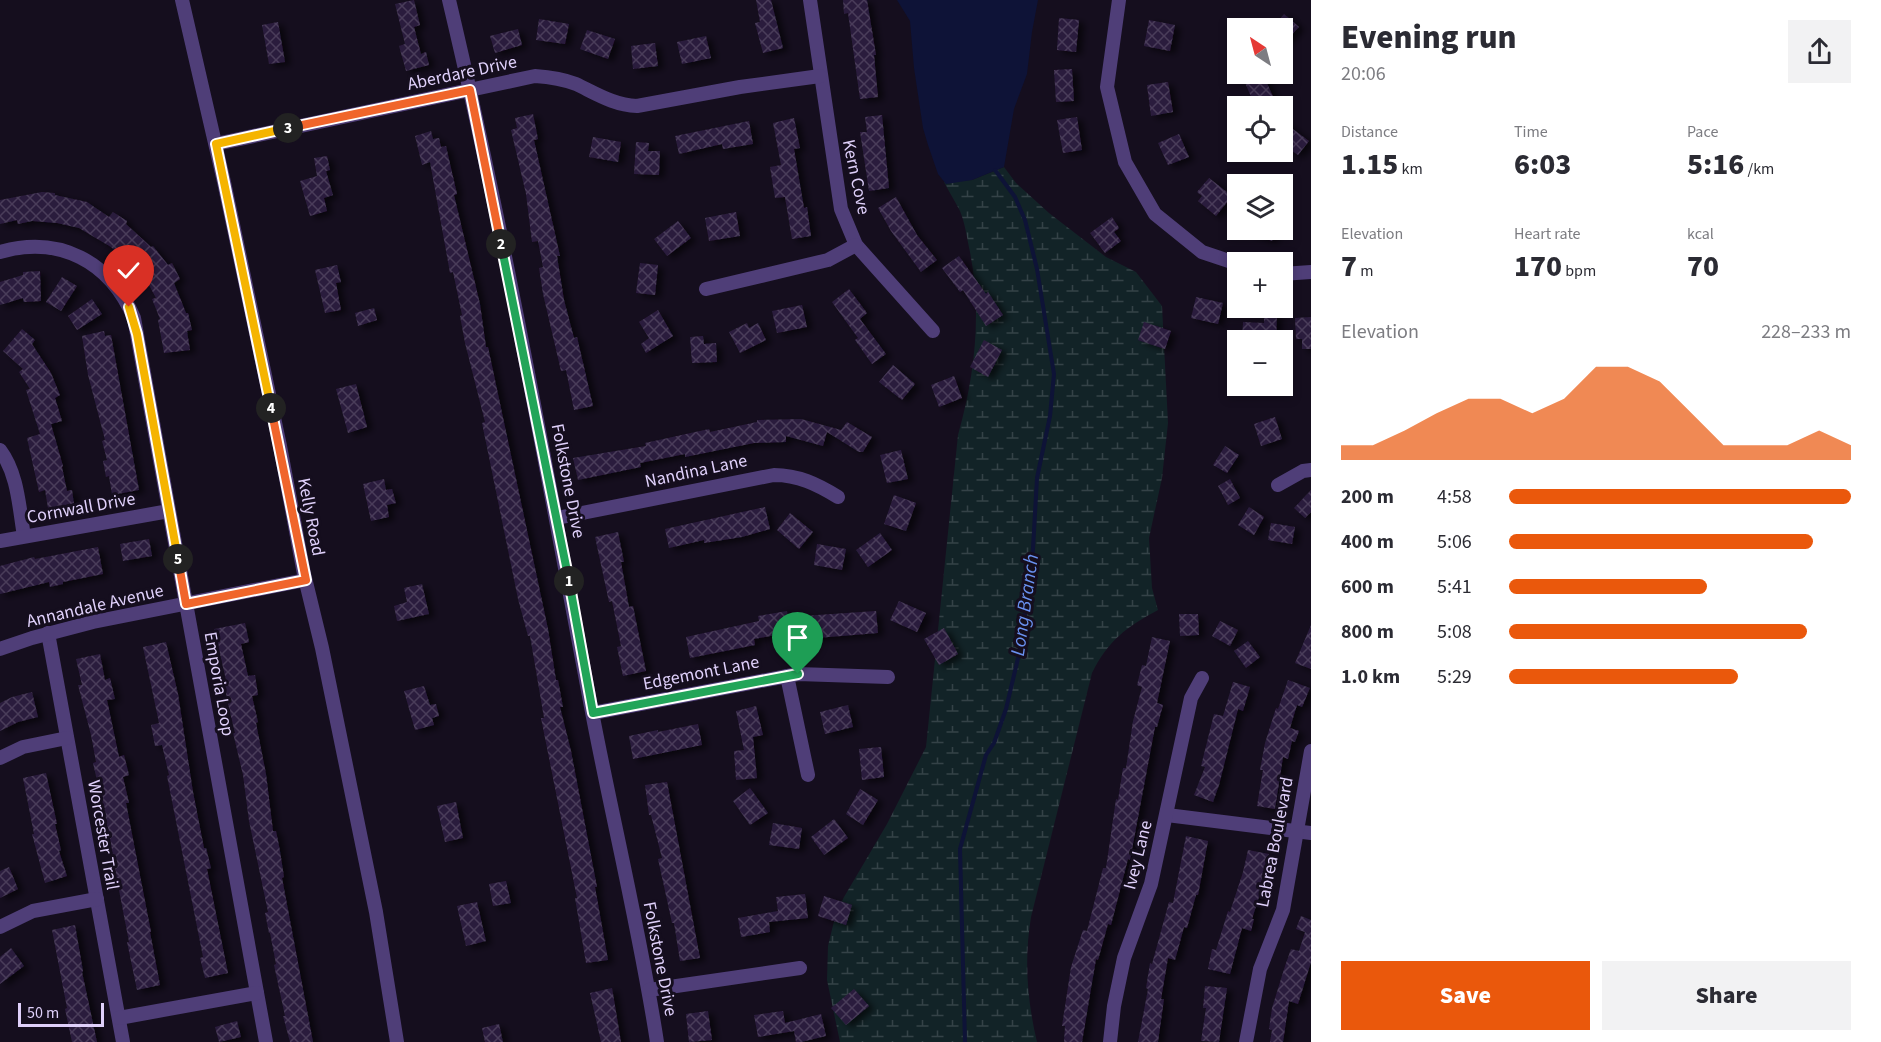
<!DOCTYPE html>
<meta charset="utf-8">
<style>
:root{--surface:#fff;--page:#f2f2f3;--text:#2b2b33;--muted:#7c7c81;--accent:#ea580c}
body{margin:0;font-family:"Source Sans 3",sans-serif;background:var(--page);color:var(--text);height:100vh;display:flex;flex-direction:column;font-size:22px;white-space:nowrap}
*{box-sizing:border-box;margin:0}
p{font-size:20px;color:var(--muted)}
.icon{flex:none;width:33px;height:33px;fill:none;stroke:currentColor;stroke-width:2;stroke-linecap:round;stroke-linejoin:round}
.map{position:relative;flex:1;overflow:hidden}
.panel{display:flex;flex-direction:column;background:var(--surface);width:570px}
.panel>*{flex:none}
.needle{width:39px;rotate:324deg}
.controls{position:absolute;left:1227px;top:18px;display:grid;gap:12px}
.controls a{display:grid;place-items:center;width:66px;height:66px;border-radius:0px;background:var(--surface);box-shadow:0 3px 9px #0003;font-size:30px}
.scale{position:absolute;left:18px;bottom:15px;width:86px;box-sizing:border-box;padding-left:6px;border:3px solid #dfd0fa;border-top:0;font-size:16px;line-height:21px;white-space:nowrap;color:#dfd0fa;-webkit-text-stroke:4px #150e1e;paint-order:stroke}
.pin{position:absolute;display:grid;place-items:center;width:51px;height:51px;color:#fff;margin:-62px -26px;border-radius:50% 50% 50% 0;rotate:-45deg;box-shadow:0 0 6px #0007}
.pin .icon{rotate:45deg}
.km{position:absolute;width:30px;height:30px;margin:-15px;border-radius:50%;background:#222;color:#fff;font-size:16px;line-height:30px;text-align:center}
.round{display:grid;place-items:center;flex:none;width:63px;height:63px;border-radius:0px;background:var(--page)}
.head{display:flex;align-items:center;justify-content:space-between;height:102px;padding:0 30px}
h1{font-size:33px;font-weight:800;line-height:45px}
.metrics{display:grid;grid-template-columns:repeat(3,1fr);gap:9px;height:102px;padding:6px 30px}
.metrics div{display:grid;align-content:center}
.metrics b{font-size:30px;font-weight:800}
.metrics small{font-size:16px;font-weight:400}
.metrics p{font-size:16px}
.chart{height:168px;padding:12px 30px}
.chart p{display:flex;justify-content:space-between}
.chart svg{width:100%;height:108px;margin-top:6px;fill:var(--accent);opacity:.7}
.button{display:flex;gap:12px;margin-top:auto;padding:12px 30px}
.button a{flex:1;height:69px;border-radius:0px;background:var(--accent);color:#fff;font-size:24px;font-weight:800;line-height:69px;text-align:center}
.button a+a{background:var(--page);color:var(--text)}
ul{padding:0 30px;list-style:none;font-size:20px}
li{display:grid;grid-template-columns:96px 72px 1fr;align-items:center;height:45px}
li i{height:15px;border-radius:8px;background:var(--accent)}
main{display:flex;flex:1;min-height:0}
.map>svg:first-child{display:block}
.wetland{fill:url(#wetland-marsh)}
.water{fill:#0e1337}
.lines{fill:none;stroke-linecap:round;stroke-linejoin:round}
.stream{stroke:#0e1337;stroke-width:4}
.building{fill:url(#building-cross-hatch);filter:url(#shadow)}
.minor{stroke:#4f3e78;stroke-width:14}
.split-1-casing{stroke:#fff;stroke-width:12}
.split-2-casing{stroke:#fff;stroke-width:12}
.split-3-casing{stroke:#fff;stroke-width:12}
.split-4-casing{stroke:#fff;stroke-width:12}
.split-5-casing{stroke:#fff;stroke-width:12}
.split-6-casing{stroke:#fff;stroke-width:12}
.split-1{stroke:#22a559;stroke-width:8}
.split-2{stroke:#22a559;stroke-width:8}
.split-3{stroke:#f0652b;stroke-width:8}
.split-4{stroke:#f5b400;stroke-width:8}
.split-5{stroke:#f0652b;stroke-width:8}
.split-6{stroke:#f5b400;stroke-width:8}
.labels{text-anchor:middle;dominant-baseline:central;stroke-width:6;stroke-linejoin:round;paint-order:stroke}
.street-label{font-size:18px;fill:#dfd0fa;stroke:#150e1e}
.water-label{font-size:20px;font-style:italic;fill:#6990ef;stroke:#150e1e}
</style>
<main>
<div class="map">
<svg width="1311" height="1042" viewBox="0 0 1311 1042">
<defs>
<pattern id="wetland-marsh" width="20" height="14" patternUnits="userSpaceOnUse" patternTransform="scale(1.5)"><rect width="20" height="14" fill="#122327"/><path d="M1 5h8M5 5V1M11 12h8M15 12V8" fill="none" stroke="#344247"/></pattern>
<pattern id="building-cross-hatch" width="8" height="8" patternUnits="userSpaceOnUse" patternTransform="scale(1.5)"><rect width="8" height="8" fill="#2b1c3d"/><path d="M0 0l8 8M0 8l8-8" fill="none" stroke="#493c5a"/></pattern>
<filter id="shadow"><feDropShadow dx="5.5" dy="3" stdDeviation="3" flood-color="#0009"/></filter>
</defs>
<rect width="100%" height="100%" fill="#150e1e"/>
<path class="wetland" d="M 1004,167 L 1016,183 L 1049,213 L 1106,257 L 1136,272 L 1162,306 L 1168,423 L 1162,478 L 1149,538 L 1152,588 L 1158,610 C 1126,627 1108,641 1092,673 L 1031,917 C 1024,960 1027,1000 1037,1042 L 840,1042 L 827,980 L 828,946 L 836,913 L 844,897 L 887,824 L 926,747 L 958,435 C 975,375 982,314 970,252 C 967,238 965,223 960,211 C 955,201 949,192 944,182 L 972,180 Z"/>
<polygon class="water" points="897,0 1038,0 1032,32 1027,74 1014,109 1004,167 972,180 946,184 938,174 928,145 923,128 914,68 910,21"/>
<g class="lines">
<polyline class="stream" points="965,1042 960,849 986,755 994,743 1006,709 1019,654 1032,566 1037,478 1050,416 1054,374 1037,269 1025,220 1015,197 995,170"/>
</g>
<g class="building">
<polygon points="414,0 420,25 414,27 421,54 426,52 429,65 406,71 399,46 405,44 395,4"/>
<polygon points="756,0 771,0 783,48 763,53 755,23 760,22"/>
<polygon points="843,0 867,0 876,55 874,55 878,97 860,99 848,13 844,14"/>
<polygon points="1284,14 1299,27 1282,45 1282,28 1264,28 1274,18 1278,21"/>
<polygon points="1059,18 1079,20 1076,52 1057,50"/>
<polygon points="539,19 569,24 565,44 536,40"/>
<polygon points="1149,20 1175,25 1170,51 1144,46"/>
<polygon points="278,22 285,62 269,64 262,25"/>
<polygon points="518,29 522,45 495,53 490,36"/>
<polygon points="587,30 615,39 608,59 580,49"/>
<polygon points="706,36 711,58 682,64 677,42"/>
<polygon points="655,43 658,66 633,69 631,46"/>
<polygon points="1072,69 1074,101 1056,102 1054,70"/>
<polygon points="1254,74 1263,74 1274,99 1255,106 1243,78"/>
<polygon points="1168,82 1173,112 1151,116 1147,85"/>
<polygon points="533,114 538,139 534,140 560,256 557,256 564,300 574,338 577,337 593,406 574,410 566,370 561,371 543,294 539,268 543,267 538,241 532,242 526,194 511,130 517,128 515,118"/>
<polygon points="882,115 889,188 869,191 860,132 867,132 865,117"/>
<polygon points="1077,117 1082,150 1063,153 1057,120"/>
<polygon points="794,118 800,148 794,149 804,208 807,207 811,236 792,239 785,197 775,198 770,167 781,165 773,123"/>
<polygon points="749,121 753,144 723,149 722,144 679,154 675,136"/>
<polygon points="1282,121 1309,141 1298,155 1282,144"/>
<polygon points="431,131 433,139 439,138 441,147 446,146 451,168 457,194 454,195 480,304 486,347 488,347 548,629 556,680 558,680 563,707 560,707 571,751 597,887 595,887 608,960 586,963 575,898 577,898 541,718 544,718 530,636 528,636 518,599 482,423 485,422 465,343 460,316 462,315 453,272 450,273 430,162 422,165 415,136"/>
<polygon points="1179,134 1189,157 1168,165 1158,143"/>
<polygon points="593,137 621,142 618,162 589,157"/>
<polygon points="636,142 649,143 648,151 660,151 659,175 634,174"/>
<polygon points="327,156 330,170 326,171 333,195 324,198 327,211 310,216 300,181 317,176 314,158"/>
<polygon points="1209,178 1232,196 1216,216 1198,201 1202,196 1197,192"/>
<polygon points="42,192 55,193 55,195 87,202 109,217 113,212 127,221 126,224 151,247 153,246 168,265 172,263 180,279 174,283 186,313 188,313 192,330 187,331 190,350 164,353 158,320 160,319 152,299 156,298 143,274 139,277 130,265 111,247 79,228 57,223 32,221 18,224 17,220 0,224 0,200"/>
<polygon points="896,197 917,235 937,260 921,272 891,231 878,208"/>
<polygon points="736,212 740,236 709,241 705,218"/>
<polygon points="1112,217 1119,228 1114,232 1121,241 1105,253 1090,233"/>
<polygon points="678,221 691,238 667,256 654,239"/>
<polygon points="1244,230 1275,230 1272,241 1244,231"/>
<polygon points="959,256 986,294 988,292 1003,315 986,326 963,290 960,292 942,268"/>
<polygon points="640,263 658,265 655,295 636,293"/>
<polygon points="337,265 341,282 336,283 341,310 325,313 315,270"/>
<polygon points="40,271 41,301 24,302 23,298 0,305 0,282 23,275 23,272"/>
<polygon points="62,277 77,286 61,311 46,302"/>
<polygon points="849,289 867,313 860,319 886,354 872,364 855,340 858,338 832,302"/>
<polygon points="1196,297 1223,303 1218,324 1191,318"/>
<polygon points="92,299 102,314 77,330 68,316"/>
<polygon points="802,305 807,327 777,333 772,311"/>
<polygon points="374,308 377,320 358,326 355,313"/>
<polygon points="658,310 673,336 646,353 641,344 649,338 639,322"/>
<polygon points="1264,313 1277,314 1276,340 1242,340 1243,322 1264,323"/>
<polygon points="1311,317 1311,349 1302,349 1302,339 1296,339 1295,318"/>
<polygon points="1144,322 1171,331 1165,349 1138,340"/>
<polygon points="747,323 749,328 758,323 766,340 740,353 729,332"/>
<polygon points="22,329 35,340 32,344 51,373 60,395 55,398 62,421 51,424 63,466 62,467 67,491 72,490 74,504 48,508 45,490 39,492 27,438 40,434 26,390 30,389 19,372 23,369 3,351"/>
<polygon points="104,331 105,336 111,335 139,490 112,495 109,476 106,477 103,461 107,460 102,441 105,440 88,375 82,336"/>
<polygon points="703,336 704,344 716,343 717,362 692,363 690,337"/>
<polygon points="984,340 1002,350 988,377 970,367"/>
<polygon points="893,365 915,384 902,400 879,382"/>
<polygon points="954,376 962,398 939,407 931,385"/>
<polygon points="356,384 367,427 348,433 336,389"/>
<polygon points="1275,417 1282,439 1261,446 1254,424"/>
<polygon points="801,419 841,430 847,422 872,437 863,452 859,452 827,432 823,446 786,436 786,442 754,443 685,457 685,454 640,463 641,467 578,480 573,458 646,446 645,443 709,429 710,432 757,422 757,420"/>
<polygon points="1225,446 1239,455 1227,473 1213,465"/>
<polygon points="901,450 908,479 887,483 880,455"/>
<polygon points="384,479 386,490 392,489 396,503 387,505 389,517 371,521 363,484"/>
<polygon points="1230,479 1240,498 1228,505 1218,486"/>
<polygon points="1311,490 1311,512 1305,518 1294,508"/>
<polygon points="894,495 916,503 906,531 884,524"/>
<polygon points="765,507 770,529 742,537 704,543 704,540 669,548 665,529"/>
<polygon points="1249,507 1264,517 1254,535 1238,525"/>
<polygon points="790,513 813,532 799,549 777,530"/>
<polygon points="1271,523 1295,527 1292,544 1268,540"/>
<polygon points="618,532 624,562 621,562 629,607 633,606 646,671 623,676 617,647 621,646 612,601 609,602 595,537"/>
<polygon points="880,533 892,550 868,567 856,550"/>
<polygon points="149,539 152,556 123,561 120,544"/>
<polygon points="817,544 846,549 842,570 814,565"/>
<polygon points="98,547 103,574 63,582 63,584 50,587 49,582 0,594 0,566 34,557 35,559"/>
<polygon points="422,584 429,614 397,621 394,606 407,602 404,588"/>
<polygon points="899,601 926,613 917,632 890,620"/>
<polygon points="787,611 788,617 876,611 878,633 804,639 804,630 754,639 755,645 690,658 686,637 759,621 758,616"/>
<polygon points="1179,614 1198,614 1199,635 1180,636"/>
<polygon points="1220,621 1238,630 1230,646 1212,636"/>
<polygon points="245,623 249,642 241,644 248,676 255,675 258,695 252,696 258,722 256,723 266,774 273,831 276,831 280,851 284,877 282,878 313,1042 290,1042 283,1016 285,1016 274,965 276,964 270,933 269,933 265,913 268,912 249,821 243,775 233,733 235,733 227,700 224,680 226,680 214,629"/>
<polygon points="1311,625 1311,669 1295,663"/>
<polygon points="944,628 958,654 939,665 924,639"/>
<polygon points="1152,637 1170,641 1157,703 1163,705 1157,727 1155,727 1130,860 1128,859 1111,925 1108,924 1098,960 1096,959 1082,1042 1064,1042 1065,1026 1062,1026 1071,967 1083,930 1087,931 1103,868 1106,868 1116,799 1118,800 1123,768 1126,768 1133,721 1142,687 1137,685 1142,665 1146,666"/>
<polygon points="1248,641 1260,657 1246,668 1234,651"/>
<polygon points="166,642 178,694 193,792 204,848 206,848 211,868 207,869 228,973 205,978 200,958 203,957 167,776 169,775 162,745 155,746 151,725 159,723 143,647"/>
<polygon points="100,654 105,680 110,678 115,699 107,700 119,757 124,755 129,775 123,777 129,803 126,803 151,932 150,932 160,985 137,990 127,942 129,942 118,885 112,865 114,865 110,838 93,763 96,762 91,735 78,685 82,685 76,659"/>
<polygon points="1288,680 1310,688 1302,707 1297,705 1290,728 1299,731 1295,742 1292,741 1288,759 1283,757 1275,809 1257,806 1263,770 1260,770 1265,743 1276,708 1278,709"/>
<polygon points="1233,682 1250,687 1243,711 1238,709 1219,785 1213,802 1194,795 1205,767 1201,766 1214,714 1223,716"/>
<polygon points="424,686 430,705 436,704 439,716 432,718 434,725 415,730 404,691"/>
<polygon points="32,692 38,717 18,722 0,731 0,703 12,697"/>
<polygon points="848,705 853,727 825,734 820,712"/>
<polygon points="756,706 763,735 753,737 757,778 736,780 734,751 744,750 736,711"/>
<polygon points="698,724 702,745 633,759 629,736 658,730 658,732"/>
<polygon points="881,747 884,777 862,780 859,749"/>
<polygon points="46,773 57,824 55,824 61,850 59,851 67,876 45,883 32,834 34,834 23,778"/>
<polygon points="667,782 700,958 680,961 674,923 672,923 658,859 662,858 651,815 649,815 645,785"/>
<polygon points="750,788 768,813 750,825 733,801"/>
<polygon points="860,789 878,800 863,825 846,814"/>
<polygon points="456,802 463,838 445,842 437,806"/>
<polygon points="834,819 848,838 824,855 811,837"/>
<polygon points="773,823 802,828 799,849 769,845"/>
<polygon points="1186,836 1208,841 1198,895 1196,895 1187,928 1184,927 1175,960 1168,958 1161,999 1164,999 1158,1042 1138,1042 1148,989 1146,988 1150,963 1152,964 1169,902 1173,903"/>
<polygon points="1248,850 1269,854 1263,884 1252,919 1254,919 1251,931 1242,928 1230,974 1208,969 1212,949 1216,950 1228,911 1230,912 1243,872"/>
<polygon points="9,867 18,889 0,898 0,871"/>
<polygon points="506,881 511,903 493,906 489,884"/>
<polygon points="805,894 808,918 769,922 770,932 741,937 738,918 778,911 776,897"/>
<polygon points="824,896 852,905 846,925 818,916"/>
<polygon points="477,902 486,941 466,946 457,906"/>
<polygon points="1301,916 1311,920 1311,962 1298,1004 1289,1001 1283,1042 1270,1042 1272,1030 1269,1029 1272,1008 1285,966 1291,949 1299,951 1305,932 1296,929"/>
<polygon points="75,925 83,971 82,972 97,1042 72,1042 65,1009 67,1008 52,930"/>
<polygon points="11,948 24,966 0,984 0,957"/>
<polygon points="1205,986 1227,988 1219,1042 1201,1041 1206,1008 1203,1008"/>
<polygon points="612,988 621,1042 601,1042 590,993"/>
<polygon points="854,989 869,1006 846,1025 831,1008"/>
<polygon points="708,1011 712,1040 689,1042 686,1014"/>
<polygon points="783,1011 785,1023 821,1014 826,1036 801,1042 796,1042 794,1031 758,1037 754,1015"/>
<polygon points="237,1021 241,1037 219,1042 215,1027"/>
<polygon points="499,1024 503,1042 485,1042 482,1028"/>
</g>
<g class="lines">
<g class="minor">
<polyline points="182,0 224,182 280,446 304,574 322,648 376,912 397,1042"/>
<path d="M 449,0 C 505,236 547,474 592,712 C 613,822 640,931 657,1042"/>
<polyline points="810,0 841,209 856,245 933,331"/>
<polyline points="1119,0 1107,87 1125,162 1155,214 1202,252 1238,264"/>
<path d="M 216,144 L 535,76 C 549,77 563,79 576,84 C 597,94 614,105 637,106 L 740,87 L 820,76"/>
<path d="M 0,252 C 59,235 110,261 134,318 L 266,1042"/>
<polyline points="1282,274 1311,272"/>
<polyline points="706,289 828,260 856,245"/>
<path d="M 0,450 C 18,474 19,507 24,536"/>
<polyline points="1278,485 1303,471 1311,470"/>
<path d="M 557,518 L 774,475 C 798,475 817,484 838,497"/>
<polyline points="0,541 169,511"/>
<polyline points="48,633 123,1042"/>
<polyline points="0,649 32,638 93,622 305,580"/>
<polyline points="787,676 808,775"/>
<polyline points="593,713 798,674 888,677"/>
<polyline points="0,758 23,747 67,738"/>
<polyline points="1167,815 1311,833"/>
<polyline points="0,927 33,911 97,899"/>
<polyline points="649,990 800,968"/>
<polyline points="119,1018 257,993"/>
<polyline points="1110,1042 1114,1006 1124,958 1151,884 1191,698 1202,678"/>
<polyline points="1246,1042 1260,969 1283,910 1311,751"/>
</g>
</g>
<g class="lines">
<g class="split-1-casing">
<polyline id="split-1" points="569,581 593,713 798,674"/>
</g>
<g class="split-2-casing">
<polyline id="split-2" points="501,244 569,581"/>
</g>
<g class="split-3-casing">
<polyline id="split-3" points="288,128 470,90 501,244"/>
</g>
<g class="split-4-casing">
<polyline id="split-4" points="271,408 216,144 288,128"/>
</g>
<g class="split-5-casing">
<polyline id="split-5" points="178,559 186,604 306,580 271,408"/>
</g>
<g class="split-6-casing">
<polyline id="split-6" points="129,307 137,334 178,559"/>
</g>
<use href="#split-1" class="split-1"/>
<use href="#split-2" class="split-2"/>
<use href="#split-3" class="split-3"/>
<use href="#split-4" class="split-4"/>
<use href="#split-5" class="split-5"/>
<use href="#split-6" class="split-6"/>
</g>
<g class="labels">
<g class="street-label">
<text transform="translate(462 73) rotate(-12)">Aberdare Drive</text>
<text transform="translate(856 177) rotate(78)">Kern Cove</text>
<text transform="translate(696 471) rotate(-12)">Nandina Lane</text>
<text transform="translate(568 481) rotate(79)">Folkstone Drive</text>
<text transform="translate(81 508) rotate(-10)">Cornwall Drive</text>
<text transform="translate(311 517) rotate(79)">Kelly Road</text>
<text transform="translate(95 606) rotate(-13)">Annandale Avenue</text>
<text transform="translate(701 673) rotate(-11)">Edgemont Lane</text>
<text transform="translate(219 684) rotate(80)">Emporia Loop</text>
<text transform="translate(103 835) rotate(80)">Worcester Trail</text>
<text transform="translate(1275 842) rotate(-79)">Labrea Boulevard</text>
<text transform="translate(1138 855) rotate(-76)">Ivey Lane</text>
<text transform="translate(660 959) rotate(79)">Folkstone Drive</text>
</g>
<g class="water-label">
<text transform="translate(1025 605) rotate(-82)">Long Branch</text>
</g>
</g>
</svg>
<div class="controls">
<a><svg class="needle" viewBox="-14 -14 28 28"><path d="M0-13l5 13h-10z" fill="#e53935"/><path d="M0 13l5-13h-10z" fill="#7c7c81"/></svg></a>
<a><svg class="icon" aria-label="locate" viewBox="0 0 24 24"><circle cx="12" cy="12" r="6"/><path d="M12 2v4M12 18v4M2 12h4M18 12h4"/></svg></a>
<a><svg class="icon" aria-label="layers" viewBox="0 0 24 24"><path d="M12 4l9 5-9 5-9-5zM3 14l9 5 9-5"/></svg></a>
<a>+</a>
<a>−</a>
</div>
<div class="scale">50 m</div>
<div class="pin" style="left:798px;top:674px;background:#1e9e55"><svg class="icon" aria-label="arrive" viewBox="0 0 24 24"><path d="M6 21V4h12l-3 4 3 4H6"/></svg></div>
<div class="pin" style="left:129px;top:307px;background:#d93025"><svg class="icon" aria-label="check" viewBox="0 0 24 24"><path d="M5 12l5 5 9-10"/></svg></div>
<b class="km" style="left:569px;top:581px">1</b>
<b class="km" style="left:501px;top:244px">2</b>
<b class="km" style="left:288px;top:128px">3</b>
<b class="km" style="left:271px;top:408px">4</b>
<b class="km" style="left:178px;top:559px">5</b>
</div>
<section class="panel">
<div class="head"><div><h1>Evening run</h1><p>20:06</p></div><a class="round"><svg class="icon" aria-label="share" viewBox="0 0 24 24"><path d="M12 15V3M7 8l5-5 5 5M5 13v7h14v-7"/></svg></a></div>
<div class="metrics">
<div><p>Distance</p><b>1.15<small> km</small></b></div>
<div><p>Time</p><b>6:03</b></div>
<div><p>Pace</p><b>5:16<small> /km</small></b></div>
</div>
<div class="metrics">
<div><p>Elevation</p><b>7<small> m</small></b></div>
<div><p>Heart rate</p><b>170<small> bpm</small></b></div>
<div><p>kcal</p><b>70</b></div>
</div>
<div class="chart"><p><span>Elevation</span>228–233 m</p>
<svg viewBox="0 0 160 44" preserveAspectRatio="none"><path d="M0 44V38L10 38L20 32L30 25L40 19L50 19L60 25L70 19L80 6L90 6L100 12L110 25L120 38L130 38L140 38L150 32L160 38V44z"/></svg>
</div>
<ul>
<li><b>200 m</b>4:58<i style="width:100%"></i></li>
<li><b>400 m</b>5:06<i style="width:89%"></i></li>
<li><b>600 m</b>5:41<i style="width:58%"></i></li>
<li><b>800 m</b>5:08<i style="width:87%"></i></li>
<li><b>1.0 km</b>5:29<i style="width:67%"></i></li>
</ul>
<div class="button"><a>Save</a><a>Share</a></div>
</section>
</main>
